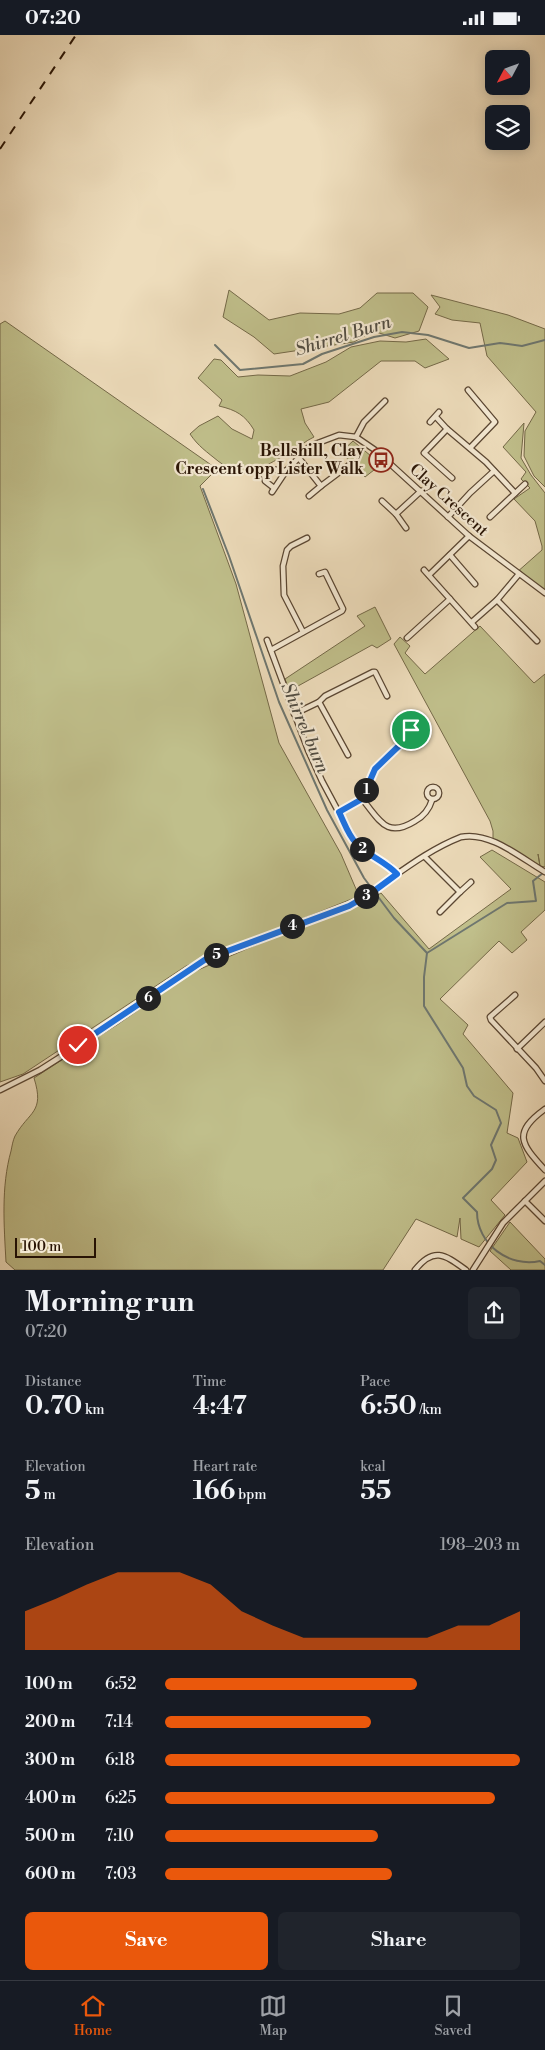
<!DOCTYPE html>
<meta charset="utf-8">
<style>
:root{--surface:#171b24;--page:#20242c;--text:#f1f3f6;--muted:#9ea1a6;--line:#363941;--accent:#ea580c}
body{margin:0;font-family:"Libre Bodoni",serif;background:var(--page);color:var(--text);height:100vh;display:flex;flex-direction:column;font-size:19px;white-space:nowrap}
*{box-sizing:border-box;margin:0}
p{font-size:16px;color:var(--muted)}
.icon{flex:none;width:28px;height:28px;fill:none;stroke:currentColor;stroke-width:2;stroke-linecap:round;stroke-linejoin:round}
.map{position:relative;height:1235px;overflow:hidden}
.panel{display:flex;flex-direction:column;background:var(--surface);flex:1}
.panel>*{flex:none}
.needle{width:32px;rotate:229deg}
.fabs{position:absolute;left:485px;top:15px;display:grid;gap:10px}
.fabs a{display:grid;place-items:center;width:45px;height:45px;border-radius:8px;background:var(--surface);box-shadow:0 2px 12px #0003;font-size:25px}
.scale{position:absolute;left:15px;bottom:12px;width:81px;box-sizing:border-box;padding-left:5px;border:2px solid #281304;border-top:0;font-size:14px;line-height:18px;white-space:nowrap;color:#281304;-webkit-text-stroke:4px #f4e9d3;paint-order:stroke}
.pin{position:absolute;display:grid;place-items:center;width:42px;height:42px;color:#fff;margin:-21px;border:2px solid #fff;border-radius:50%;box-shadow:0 1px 5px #0007}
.km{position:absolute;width:25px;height:25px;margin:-12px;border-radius:50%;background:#222;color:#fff;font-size:14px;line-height:25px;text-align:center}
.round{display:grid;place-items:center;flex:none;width:52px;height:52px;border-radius:8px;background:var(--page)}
.head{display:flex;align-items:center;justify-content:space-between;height:85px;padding:0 25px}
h1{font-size:28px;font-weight:800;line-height:38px}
.stats{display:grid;grid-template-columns:repeat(3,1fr);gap:8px;height:85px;padding:5px 25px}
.stats div{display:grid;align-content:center}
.stats b{font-size:25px;font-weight:800}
.stats small{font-size:14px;font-weight:400}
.stats p{font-size:14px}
.chart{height:140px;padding:10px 25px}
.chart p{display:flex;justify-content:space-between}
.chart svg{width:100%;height:90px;margin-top:5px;fill:var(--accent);opacity:.7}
.primary-button{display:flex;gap:10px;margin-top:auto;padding:10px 25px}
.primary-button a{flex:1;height:58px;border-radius:8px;background:var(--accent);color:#fff;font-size:20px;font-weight:800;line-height:58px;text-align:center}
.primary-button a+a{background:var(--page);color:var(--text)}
ul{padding:0 25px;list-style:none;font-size:16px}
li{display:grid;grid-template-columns:80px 60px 1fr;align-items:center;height:38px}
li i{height:12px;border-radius:6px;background:var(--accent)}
.status{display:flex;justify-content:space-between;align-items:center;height:35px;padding:0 25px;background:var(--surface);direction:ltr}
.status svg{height:14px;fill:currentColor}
.dock{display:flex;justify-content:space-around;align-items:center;height:70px;border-top:1px solid var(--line);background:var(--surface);font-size:14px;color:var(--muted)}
.dock a{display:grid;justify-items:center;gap:2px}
.dock .active{color:var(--accent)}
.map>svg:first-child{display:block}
.green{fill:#c0bf8b;stroke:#746948}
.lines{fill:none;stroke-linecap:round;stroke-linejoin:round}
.stream{stroke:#6e7770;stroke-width:2}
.street-casing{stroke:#5a4632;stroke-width:7}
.street{stroke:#f4e9d3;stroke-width:4.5}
.rail{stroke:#281304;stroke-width:2;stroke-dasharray:9 9;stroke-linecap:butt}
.route-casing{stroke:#fff;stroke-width:10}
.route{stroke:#1a73e8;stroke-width:6}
.labels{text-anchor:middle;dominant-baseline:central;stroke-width:4.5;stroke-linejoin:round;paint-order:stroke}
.poi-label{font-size:16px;font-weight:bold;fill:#281304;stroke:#f4e9d3;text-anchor:end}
.street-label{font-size:16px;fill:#281304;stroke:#f4e9d3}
.water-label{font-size:18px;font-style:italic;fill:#514d43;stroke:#f4e9d3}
</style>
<div class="status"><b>07:20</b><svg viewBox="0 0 49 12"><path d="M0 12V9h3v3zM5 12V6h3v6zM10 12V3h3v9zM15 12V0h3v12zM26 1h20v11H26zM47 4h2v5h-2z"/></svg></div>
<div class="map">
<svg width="545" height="1235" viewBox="0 0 545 1235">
<rect width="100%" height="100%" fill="#eeddbc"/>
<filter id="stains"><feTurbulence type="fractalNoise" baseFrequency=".004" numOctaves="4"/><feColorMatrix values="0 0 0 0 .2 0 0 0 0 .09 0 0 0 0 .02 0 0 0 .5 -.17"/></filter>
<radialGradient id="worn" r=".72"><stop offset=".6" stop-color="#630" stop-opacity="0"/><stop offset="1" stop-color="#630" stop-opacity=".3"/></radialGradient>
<g class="green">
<polygon points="229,255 269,285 300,278 339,279 360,273 377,258 413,258 428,272 419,296 395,303 373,296 354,307 274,319 254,302 223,282"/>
<polygon points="431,260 508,280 545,294 545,452 534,441 524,421 525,396 536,377 487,321 480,288 452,285 435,279 440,272"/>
<polygon points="5,286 217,434 200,451 236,549 279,708 341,819 359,861 186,931 23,1039 0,1047 0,289"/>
<path d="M 426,304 L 449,324 L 425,333 L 415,326 L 381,326 L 329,367 L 301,374 L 305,388 L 314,402 C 305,406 299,412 292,417 C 288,421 282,421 278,424 C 252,438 245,446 218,426 C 207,417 198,411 190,399 L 199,391 L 218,381 L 232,394 L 252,404 L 254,395 C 245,380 236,375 219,371 L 222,365 L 198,343 L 214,324 L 221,325 L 238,342 L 258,340 L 290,341 L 326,327 L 351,312 L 380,306 L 406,307 Z"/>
<polygon points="524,388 521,423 531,440 545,458 545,560 516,538 542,515 542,511 535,486 514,464 530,453 521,444 526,437 503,412"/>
<polygon points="353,406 377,426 383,428 365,442 341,417"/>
<polygon points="375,572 391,604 377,613 372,610 289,656 285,644 365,591 357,581"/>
<polygon points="480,591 534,648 545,639 545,832 540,831 538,819 540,831 493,804 493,796 490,786 394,609 400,602 410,611 405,618 425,639"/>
<path d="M 492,815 L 545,847 L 545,875 L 521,897 L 527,905 L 512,918 L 499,906 L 440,964 L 468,990 L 463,999 L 513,1058 L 507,1098 L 518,1103 L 527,1127 L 491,1165 L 505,1180 L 479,1212 L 461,1204 L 460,1183 L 457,1202 L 416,1184 L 383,1235 L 15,1235 L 6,1227 C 4,1190 1,1152 11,1116 C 12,1111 13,1105 15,1101 C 29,1076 45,1078 34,1043 L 119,988 L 191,938 L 279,900 L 365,867 L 381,858 L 429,914 L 511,854 L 480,822 Z"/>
<polygon points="510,1187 545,1224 545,1235 511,1235 490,1216"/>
</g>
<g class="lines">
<g class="stream">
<polyline points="215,310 240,335 303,329 322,319 374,302 402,297 428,300 469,313 500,308 522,311 545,305"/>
<polyline points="203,454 229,521 279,667 327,775 364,843 394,883 427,918"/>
<path d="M 543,838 L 533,846 L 536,866 L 507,868 L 427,918 L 424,942 L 424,971 L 463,1033 L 467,1051 L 474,1061 L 496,1075 L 501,1088 L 491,1110 L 496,1125 L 492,1134 L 463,1163 L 477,1177 C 477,1209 509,1233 540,1226 L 545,1230"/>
</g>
<g class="street-casing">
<g id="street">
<polyline points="468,355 495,387 470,413"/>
<polyline points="436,382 447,394"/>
<polyline points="430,387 439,377"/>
<polyline points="356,402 364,387 385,366"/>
<polyline points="298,422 321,451 349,430"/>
<polyline points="452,443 424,418 447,394 486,427 515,458"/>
<path d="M 274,453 L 265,446 L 264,439 C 270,432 277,435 286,436"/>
<polyline points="272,457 286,436 310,411 339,400 356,402 375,415 469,501 545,558"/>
<polyline points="309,461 321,451"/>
<polyline points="382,466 396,479"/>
<polyline points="448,482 470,458 494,436"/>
<polyline points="490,482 525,449"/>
<polyline points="406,493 396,479 421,456"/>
<polyline points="450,520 475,549"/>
<polyline points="424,535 475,592"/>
<polyline points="429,540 469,501"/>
<polyline points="497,565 537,606"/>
<polyline points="472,587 497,565 519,539"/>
<polyline points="303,597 284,560 283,531 287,515 291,511 307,503"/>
<polyline points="407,603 450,564"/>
<polyline points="267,605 308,715 322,746 353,804 365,816 390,831 397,839"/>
<polyline points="271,615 342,576 343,574 325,537 319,539"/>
<polyline points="319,667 348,720"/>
<polyline points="294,679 319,667 325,661 373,637 375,637 387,661"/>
<circle cx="406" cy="700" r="6"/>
<circle cx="433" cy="758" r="6"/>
<polyline points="362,764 375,733 404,706"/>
<path d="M 339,777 L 362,764 C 380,785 386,804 415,786 C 424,781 429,775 432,765"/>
<polyline points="425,822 460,857 471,847"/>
<polyline points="440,877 460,857"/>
<polyline points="515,960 490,982 491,985 536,1033 545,1046"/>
<polyline points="517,1014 545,987"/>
<path d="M 0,1055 L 40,1035 L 117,986 L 206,924 L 349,871 C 387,849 420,818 461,802 C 490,796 521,823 545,837"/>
<path d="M 545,1074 C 512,1098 521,1109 545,1135"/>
<polyline points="525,1166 545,1186"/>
<path d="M 415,1235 C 434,1211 445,1220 466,1235"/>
<polyline points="473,1235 503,1188 545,1146"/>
</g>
</g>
<use href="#street" class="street"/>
<polyline class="rail" points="0,114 76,0"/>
</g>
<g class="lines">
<g class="route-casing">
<path id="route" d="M 78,1010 L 206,924 L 349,871 L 370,859 L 397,839 C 385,826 368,821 356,808 C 348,800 344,787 339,777 L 362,764 L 375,734 L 404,706 L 410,705 L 413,701 L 411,695"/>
</g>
<use href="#route" class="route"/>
</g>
<defs>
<g id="bus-ring" transform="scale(1.25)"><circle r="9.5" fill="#f4e9d3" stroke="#8f2418" stroke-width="1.5"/><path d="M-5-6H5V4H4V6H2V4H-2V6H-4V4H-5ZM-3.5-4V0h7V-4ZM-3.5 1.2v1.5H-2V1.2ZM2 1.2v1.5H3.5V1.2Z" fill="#8f2418"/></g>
</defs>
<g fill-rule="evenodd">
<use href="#bus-ring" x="381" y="425"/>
</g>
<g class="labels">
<g class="poi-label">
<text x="364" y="416">Bellshill, Clay<tspan x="364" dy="18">Crescent opp Lister Walk</tspan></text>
</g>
<g class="street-label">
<text transform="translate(449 465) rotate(42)">Clay Crescent</text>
</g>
<g class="water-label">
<text transform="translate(343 301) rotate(-17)">Shirrel Burn</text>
<text transform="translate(305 693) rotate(67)">Shirrel burn</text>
</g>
</g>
<rect width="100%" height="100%" filter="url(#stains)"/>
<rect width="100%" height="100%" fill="url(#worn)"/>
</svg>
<div class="fabs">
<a><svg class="needle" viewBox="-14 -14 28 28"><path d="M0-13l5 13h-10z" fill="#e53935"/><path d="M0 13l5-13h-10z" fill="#9ea1a6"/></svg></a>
<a><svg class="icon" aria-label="layers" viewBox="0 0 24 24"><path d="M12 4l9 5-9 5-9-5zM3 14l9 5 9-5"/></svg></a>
</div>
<div class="scale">100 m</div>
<div class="pin" style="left:411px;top:695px;background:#1e9e55"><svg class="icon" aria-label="arrive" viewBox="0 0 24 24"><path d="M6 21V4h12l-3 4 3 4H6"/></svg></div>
<div class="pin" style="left:78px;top:1010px;background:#d93025"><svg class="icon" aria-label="check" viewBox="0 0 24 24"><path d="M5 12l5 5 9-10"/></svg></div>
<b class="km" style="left:366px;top:755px">1</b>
<b class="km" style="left:362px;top:814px">2</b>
<b class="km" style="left:366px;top:861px">3</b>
<b class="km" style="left:292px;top:891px">4</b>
<b class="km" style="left:216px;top:920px">5</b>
<b class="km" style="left:148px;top:963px">6</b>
</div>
<section class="panel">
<div class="head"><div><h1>Morning run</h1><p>07:20</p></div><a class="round"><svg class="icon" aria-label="share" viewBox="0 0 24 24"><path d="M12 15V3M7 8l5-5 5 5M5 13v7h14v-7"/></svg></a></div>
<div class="stats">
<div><p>Distance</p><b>0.70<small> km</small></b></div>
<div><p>Time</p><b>4:47</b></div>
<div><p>Pace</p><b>6:50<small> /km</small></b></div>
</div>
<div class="stats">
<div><p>Elevation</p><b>5<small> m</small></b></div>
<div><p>Heart rate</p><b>166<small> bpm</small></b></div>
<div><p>kcal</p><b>55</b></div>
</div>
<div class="chart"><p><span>Elevation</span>198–203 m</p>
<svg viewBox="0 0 160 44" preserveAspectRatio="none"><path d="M0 44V25L10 19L20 12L30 6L40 6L50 6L60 12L70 25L80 32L90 38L100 38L110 38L120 38L130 38L140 32L150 32L160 25V44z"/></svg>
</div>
<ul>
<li><b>100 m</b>6:52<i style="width:71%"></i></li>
<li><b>200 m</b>7:14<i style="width:58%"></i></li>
<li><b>300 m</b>6:18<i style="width:100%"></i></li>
<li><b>400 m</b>6:25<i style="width:93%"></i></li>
<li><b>500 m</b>7:10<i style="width:60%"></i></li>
<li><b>600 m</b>7:03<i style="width:64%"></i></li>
</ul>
<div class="primary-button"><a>Save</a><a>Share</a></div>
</section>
<nav class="dock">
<a class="active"><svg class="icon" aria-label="home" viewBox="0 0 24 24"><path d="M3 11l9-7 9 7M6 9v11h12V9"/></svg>Home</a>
<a><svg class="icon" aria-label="map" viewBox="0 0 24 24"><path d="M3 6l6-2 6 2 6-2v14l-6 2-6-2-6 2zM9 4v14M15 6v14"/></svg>Map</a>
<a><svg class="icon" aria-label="saved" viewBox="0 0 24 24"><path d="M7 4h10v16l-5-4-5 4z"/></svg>Saved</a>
</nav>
